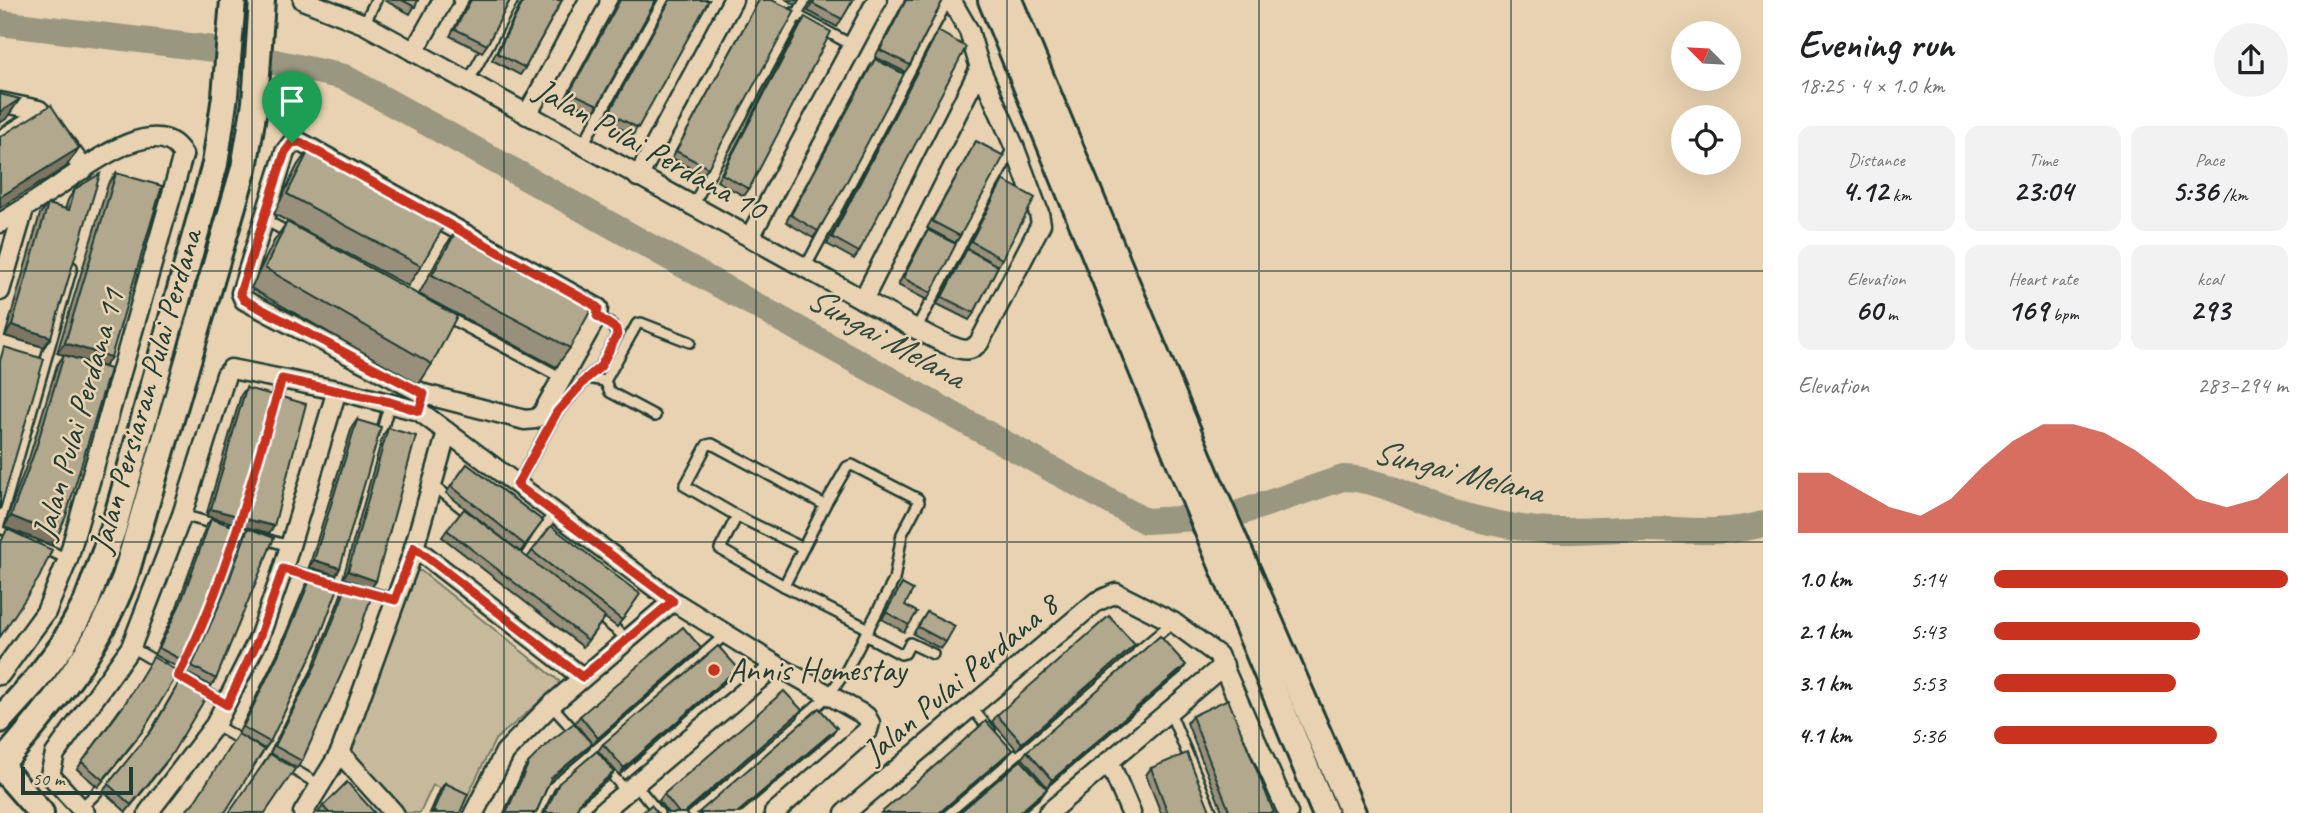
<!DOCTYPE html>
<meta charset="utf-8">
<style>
:root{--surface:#fff;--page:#f2f2f2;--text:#202124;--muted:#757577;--accent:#c8321e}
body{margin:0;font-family:Caveat,sans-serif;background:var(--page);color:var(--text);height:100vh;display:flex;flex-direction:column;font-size:26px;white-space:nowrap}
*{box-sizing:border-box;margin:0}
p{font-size:23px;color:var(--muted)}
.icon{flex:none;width:38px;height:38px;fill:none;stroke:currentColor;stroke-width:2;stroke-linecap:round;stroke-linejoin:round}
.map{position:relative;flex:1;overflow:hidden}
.side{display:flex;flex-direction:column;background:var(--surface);width:560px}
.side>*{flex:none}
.needle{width:46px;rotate:294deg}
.buttons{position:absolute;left:1671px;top:21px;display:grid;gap:14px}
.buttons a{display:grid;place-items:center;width:70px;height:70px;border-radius:50%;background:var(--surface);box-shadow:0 7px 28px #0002;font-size:35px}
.scale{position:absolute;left:21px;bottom:18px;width:112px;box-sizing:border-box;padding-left:7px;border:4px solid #1f3d34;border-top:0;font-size:19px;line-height:24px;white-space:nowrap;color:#1f3d34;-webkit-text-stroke:5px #e8d2b1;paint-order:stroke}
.pin{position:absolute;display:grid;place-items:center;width:60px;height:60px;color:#fff;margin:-72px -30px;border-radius:50% 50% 50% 0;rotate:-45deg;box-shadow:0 0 7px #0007}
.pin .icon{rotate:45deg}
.round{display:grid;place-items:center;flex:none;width:74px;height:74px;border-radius:37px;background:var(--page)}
.overview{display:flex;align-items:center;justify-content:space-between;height:119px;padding:0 35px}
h1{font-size:38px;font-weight:700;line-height:52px}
.stats{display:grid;grid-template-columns:repeat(3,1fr);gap:10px;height:119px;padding:7px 35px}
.stats div{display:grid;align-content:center;border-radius:14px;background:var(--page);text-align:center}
.stats b{font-size:30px;font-weight:700}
.stats small{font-size:19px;font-weight:400}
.stats p{font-size:19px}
.chart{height:196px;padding:14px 35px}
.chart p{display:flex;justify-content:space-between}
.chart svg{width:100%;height:126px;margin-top:7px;fill:var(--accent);opacity:.7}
ul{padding:0 35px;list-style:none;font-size:23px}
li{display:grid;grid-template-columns:112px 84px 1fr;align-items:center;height:52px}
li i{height:18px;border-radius:9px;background:var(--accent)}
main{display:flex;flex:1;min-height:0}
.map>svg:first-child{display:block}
.green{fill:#c7ba9c;stroke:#737c68;stroke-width:2}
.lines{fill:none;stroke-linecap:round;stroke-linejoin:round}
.river{stroke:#999780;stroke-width:26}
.lane-casing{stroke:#1f3d34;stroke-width:14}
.street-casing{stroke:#1f3d34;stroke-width:23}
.secondary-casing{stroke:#1f3d34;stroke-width:30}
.lane{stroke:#e8d2b1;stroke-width:9}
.street{stroke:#e8d2b1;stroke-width:18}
.secondary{stroke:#e8d2b1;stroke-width:24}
.wall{fill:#98907a;stroke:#1f3d34;stroke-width:2}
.shaded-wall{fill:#7c7663;stroke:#1f3d34;stroke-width:2}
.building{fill:#b1a88e;stroke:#1f3d34;stroke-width:2}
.route-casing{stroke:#fff;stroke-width:14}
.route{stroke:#c8321e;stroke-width:9}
.grid{fill:none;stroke:#1f3d34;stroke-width:2;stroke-opacity:0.55}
.poi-dot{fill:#c8321e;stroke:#e8d2b1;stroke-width:2.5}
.labels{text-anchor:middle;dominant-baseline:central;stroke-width:5;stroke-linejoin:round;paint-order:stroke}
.street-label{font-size:33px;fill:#1f3d34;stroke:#e8d2b1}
.poi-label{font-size:33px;fill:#1f3d34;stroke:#e8d2b1;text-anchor:start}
.water-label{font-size:35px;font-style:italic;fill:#314a3f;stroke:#e8d2b1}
</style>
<main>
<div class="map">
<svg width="1763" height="813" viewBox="0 0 1763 813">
<rect width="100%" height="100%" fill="#e8d2b1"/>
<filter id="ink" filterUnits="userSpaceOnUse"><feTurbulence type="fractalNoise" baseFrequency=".0143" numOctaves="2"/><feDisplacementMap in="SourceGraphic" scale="14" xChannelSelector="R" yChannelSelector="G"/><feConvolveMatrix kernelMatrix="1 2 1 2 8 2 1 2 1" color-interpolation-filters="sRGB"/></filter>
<g filter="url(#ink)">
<polygon class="green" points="417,571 421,571 559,681 558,686 495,740 465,801 433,785 420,813 406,813 346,745"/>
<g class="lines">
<path class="river" d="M 0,23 L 214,49 L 344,77 L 1145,521 L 1230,516 L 1343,478 C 1384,479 1416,502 1455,513 C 1486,522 1523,530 1555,531 C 1583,532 1612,528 1641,529 C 1684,529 1719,536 1763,524"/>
<g class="lane-casing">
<g id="lane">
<polyline points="793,13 852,45"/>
<polyline points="364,24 376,0"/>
<polyline points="468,82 513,0"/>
<polyline points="0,135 37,112"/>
<polyline points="582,146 664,0"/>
<polyline points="692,207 805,0"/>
<polyline points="263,219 293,235"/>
<polyline points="805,268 948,0"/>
<polyline points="444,315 562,378"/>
<polyline points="916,329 1014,146"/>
<polyline points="587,378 605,381 637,324 641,323 690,342"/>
<polyline points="605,381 610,392 655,416"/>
<polyline points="543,413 557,412 587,378 601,366 617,335 612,325 597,316"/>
<polyline points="432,484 472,516"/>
<polyline points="517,485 557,412"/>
<polyline points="182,515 218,525"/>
<polyline points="737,516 720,549 784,586 869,629"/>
<polyline points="0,522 72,267"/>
<polyline points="0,528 16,535"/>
<polyline points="231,529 289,546"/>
<polyline points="41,547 68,559"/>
<polyline points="803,548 737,516 685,486 707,445 712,444 825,505"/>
<polyline points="525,558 554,512"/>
<polyline points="283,569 319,578"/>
<polyline points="363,590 395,600"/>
<polyline points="595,613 628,639"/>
<polyline points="865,635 901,654 905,653 910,643 933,654"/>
<polyline points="131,647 160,664"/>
<polyline points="199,688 226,704"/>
<polyline points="551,705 578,735"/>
<polyline points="971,707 990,730"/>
<polyline points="1169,710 1212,813"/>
<polyline points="215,725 244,742"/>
<polyline points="284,764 320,785"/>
<polyline points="605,767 626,791"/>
<polyline points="635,784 659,813"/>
<path d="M 81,808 C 200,697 236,529 282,379"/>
<polyline points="227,813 267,755 311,663 339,584 390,402"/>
<polyline points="539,813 553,787 726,634"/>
<polyline points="693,813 829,695 846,671 894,580 902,534 919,502 918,499 852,465 847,467 825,505 784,586"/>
<polyline points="948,813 1173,622"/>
</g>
</g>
<g class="street-casing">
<g id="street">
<path d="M 303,0 L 364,24 L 916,329 C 927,334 958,353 970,349 C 973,349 977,344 979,343 L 1041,224 L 1039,213 L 1014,146 L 980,68 L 969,31 L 951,0"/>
<polyline points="414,52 443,0"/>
<polyline points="0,102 39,110 84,169"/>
<polyline points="527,115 589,0"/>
<polygon points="300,142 598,308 597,316 542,414 535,419 525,420 424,394 244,300 241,293 285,152 292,143"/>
<polyline points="638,177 733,0"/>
<path d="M 0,223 C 19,212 37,200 55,188 C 82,170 159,108 183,155"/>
<polyline points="750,237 877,0"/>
<polyline points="0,291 24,209"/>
<polyline points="863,300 980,68"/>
<polyline points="414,547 582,677"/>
<polyline points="0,675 46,612 68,559 183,155"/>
<polyline points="340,753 394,813"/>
<polyline points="1109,761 1131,813"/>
<polyline points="85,813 50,775 55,754 131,647 182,515 226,375 231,369 337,390 419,411 673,601 776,665 866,716 870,723 868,730 774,813"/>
<polyline points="148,813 215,725 259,638 283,569 337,390"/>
<polyline points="303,813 340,753 412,555 447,432"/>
<polyline points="474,813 505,752 551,705 673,601"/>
<polyline points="601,813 776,665"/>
<polyline points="845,813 1096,602 1116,593 1173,622 1218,655 1288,813"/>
<polyline points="1048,813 1224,665"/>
</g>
</g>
<g class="secondary-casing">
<g id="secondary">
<polyline points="991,0 1208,532 1325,813"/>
<polyline points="1009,0 1207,477 1353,813"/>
<polyline points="0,720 36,680 62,646 86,603 113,530 215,164 225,96 233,0"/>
<path d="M 0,765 C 51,707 97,650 125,577 L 244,168 L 255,103 L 262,0"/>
<polyline points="0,766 41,813"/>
</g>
</g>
<use href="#lane" class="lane"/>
<use href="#street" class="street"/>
<use href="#secondary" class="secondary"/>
</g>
<g class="wall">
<polygon points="384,0 418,0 410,14"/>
<polygon points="469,0 510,0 487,45 482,52 450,36"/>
<polygon points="523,0 562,0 525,68 520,75 492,60"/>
<polygon points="618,0 656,0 598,105 593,113 565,99"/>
<polygon points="669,0 709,0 633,135 604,120"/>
<polygon points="759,0 772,0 708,168 703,175 672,158"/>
<polygon points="787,0 799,0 795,5"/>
<polygon points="814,0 853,0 837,27 808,11"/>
<polygon points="905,0 943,0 910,65 905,72 875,57"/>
<polygon points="805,17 749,189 744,196 717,181 800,24"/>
<polygon points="938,31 859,252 854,259 827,244 933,38"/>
<polygon points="875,59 818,231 813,238 786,222 870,66"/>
<polygon points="976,141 960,236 955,243 927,228"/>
<polygon points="311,146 421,266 408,286 274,214 297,166"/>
<polygon points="116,173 111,357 104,367 51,545 4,527 29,458 57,365 64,355 57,353 108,184"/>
<polygon points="1003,180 1002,259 998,266 974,313 969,320 937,304 962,256 967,249 989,261 967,248 998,187"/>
<polygon points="75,189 51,337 44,347 5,336 40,214 48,204 65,209 68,200"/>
<polygon points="287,222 432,364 419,384 251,288 274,241"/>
<polygon points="458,228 570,348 556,367 419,294 444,248"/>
<polygon points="928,230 931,293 927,300 898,285 923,237"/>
<polygon points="246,388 238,516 233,523 206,516 241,395"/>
<polygon points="282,397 269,533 241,526 277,404"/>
<polygon points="357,420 340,568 336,575 309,567 352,427"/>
<polygon points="388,428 376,581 371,588 343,578 383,435"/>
<polygon points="467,464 543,521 520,552 446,493"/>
<polygon points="211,519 184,661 179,668 154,655 176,609 206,526"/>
<polygon points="248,528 216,679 211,686 187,673 220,599 243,535"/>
<polygon points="447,530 527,558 532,551 640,594 617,627 605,618 583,647 442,537"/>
<polygon points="314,570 270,742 265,749 238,734 279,650 309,577"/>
<polygon points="348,583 302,761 297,768 270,753 312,669 343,590"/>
<polygon points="902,584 905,605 917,612 904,632 882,619"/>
<polygon points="927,612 946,642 941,649 913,634"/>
<polygon points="1135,645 1131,652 1017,750 992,722 997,715"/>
<polygon points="701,648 696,655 593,745 575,723 580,716"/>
<polygon points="1181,672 1047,787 1022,758 1027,751"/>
<polygon points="184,674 165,764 126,812 103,791 149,734"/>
<polygon points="733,675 619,775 598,751 603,744"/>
<polygon points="120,709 137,739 98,787 77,769"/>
<polygon points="1192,716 1274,813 1223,813 1187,723"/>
<polygon points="797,718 687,813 668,813 659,801 664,794"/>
<polygon points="587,751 549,783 536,813 504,813 524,769 529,762"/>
<polygon points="1151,768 1211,813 1161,813 1146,775"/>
<polygon points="614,772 609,779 579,804 575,813 543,813 554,790 559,783"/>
<polygon points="445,783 460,813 430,813 440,790"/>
<polygon points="323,806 375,813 318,813"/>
</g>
<g class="shaded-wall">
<polygon points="20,99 6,119 0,123 0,112"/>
<polygon points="79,148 66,167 0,208 0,197"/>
<polygon points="12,325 51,337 44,347 5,336"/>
<polygon points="65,343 111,357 104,367 57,353"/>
<polygon points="211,509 238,516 233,523 206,516"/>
<polygon points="11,516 58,535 51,545 4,527"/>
<polygon points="246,519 274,526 269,533 241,526"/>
<polygon points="314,560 340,568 336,575 309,567"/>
<polygon points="348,571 376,581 371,588 343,578"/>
<polygon points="1135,645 1131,652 1017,750 1022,743"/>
<polygon points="701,648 696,655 593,745 598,738"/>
<polygon points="1186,665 1181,672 1047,787 1052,780"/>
<polygon points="738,668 733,675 619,775 624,768"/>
<polygon points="802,710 797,718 687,813 684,813"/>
<polygon points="837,728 832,735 740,813 737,813"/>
<polygon points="592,744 587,751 547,785 551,778"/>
<polygon points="1012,750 1007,757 942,813 939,813"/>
<polygon points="614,772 609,779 576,807 581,800"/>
<polygon points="1047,789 1042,796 1022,813 1019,813"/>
</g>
<g class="building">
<polygon points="402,0 418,0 415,7"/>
<polygon points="471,0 510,0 487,45 455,29"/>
<polygon points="524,0 562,0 525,68 497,53"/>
<polygon points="620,0 656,0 598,105 570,92"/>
<polygon points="670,0 709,0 638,128 609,113"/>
<polygon points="759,0 772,0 795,11 708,168 676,151"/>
<polygon points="815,0 853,0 842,19 813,4"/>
<polygon points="906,0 943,0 910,65 880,50"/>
<polygon points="805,17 831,32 749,189 722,174"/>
<polygon points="938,31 966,47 859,252 832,237"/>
<polygon points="875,59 904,74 845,185 818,231 791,215"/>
<polygon points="0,94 20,99 0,112"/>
<polygon points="51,105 79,148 0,197 0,137"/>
<polygon points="976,141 1004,156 960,236 932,221"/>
<polygon points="311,146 447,221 421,266 287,194"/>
<polygon points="116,173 162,186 111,357 65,343"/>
<polygon points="100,174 51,337 12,325 48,204 69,210 75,189"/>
<polygon points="1003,180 1035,198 1002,259 971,241"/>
<polygon points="287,222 457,316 432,364 265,268"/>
<polygon points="458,228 597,299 570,348 432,275"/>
<polygon points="928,230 956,244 931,293 903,278"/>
<polygon points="967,249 998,266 974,313 942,297"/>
<polygon points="4,347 44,359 0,510 0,361"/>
<polygon points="64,355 110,369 66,516 58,535 11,516 36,448"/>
<polygon points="246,388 273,395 238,516 211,509"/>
<polygon points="282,397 306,404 274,526 246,519"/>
<polygon points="357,420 381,427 340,568 314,560"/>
<polygon points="388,428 416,436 376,581 348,571"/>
<polygon points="467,464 543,521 525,545 451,486"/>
<polygon points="464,509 605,617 588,640 447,530"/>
<polygon points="211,519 236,527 214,593 184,661 159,648 181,602"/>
<polygon points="551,526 640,594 622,620 532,551"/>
<polygon points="248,528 274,538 216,679 192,666 225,592"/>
<polygon points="7,529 52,550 39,578 0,637 0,544"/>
<polygon points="314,570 341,580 317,644 270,742 243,727 284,643"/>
<polygon points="348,583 373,592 355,644 302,761 275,746 317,662"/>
<polygon points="902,584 913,590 905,605 917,612 909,625 886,612"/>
<polygon points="927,612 955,626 946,642 918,627"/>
<polygon points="1109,616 1135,645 1022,743 997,715"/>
<polygon points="683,627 701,648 598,738 580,716"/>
<polygon points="1160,636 1186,665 1052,780 1027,751"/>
<polygon points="718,646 738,668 624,768 603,744"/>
<polygon points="153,657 179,672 142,732 103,780 82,762 124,705"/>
<polygon points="184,674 211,689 170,757 131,805 108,784 152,730"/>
<polygon points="784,691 802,710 684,813 679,813 664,794"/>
<polygon points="1228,699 1274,813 1230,813 1192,716"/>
<polygon points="819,708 837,728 737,813 698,813"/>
<polygon points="986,721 1012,750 939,813 881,813"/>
<polygon points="574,723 592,744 551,778 536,813 506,813 529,762 549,742"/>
<polygon points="238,734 264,750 226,811 223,813 184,813 195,801"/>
<polygon points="597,751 614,772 581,800 575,813 545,813 559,783"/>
<polygon points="1187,753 1211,813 1168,813 1151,768"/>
<polygon points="270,754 295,769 265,813 229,813"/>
<polygon points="1021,760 1047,789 1019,813 959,813"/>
<polygon points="347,782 375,813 329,813 323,806"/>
<polygon points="445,783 468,794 460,813 438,813 433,811"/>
<polygon points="651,805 658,813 642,813"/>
</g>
</g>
<g class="lines" filter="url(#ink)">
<g class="route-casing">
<path id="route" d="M 300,142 L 591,303 L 598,308 L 597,316 L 616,329 L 617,335 L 601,366 L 587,378 L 557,412 L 517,485 L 673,601 L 582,677 L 414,547 L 395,600 L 283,569 L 259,638 L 227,705 L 178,676 C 227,583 251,479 282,379 L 390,402 L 419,411 L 424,394 L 244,300 L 240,293 L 285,152 L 292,143 Z"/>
</g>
<use href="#route" class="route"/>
</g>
<path class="grid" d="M 252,0 L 252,813M 504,0 L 504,813M 756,0 L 756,813M 1007,0 L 1007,813M 1259,0 L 1259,813M 1511,0 L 1511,813M 0,271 L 1763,271M 0,542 L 1763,542"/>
<circle class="poi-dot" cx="714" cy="670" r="7"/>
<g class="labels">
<g class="street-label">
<text transform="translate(651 149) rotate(29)">Jalan Pulai Perdana 10</text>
<text transform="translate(145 391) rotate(-74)">Jalan Persiaran Pulai Perdana</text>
<text transform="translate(78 414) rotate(-74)">Jalan Pulai Perdana 11</text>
<text transform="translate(960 678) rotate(-40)">Jalan Pulai Perdana 8</text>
</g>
<g class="poi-label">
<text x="728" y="670">Annis Homestay</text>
</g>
<g class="water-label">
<text transform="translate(886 337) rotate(29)">Sungai Melana</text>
<text transform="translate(1458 471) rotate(14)">Sungai Melana</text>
</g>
</g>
</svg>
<div class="buttons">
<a><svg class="needle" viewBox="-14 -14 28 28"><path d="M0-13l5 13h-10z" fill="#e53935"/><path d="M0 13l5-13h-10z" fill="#757577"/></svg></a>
<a><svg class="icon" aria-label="locate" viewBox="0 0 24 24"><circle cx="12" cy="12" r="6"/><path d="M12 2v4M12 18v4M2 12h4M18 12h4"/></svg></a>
</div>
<div class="scale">50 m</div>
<div class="pin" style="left:292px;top:143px;background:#1e9e55"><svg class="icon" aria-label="arrive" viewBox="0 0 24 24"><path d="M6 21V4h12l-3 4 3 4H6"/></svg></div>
</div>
<section class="side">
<div class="overview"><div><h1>Evening run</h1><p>18:25 · 4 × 1.0 km</p></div><a class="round"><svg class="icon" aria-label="share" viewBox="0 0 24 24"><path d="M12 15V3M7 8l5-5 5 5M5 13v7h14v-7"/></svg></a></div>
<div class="stats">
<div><p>Distance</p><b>4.12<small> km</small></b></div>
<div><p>Time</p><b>23:04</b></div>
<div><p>Pace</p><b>5:36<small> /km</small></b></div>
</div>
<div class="stats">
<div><p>Elevation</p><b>60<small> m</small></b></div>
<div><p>Heart rate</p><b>169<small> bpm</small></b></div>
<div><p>kcal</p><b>293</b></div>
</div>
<div class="chart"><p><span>Elevation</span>283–294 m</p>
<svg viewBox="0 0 160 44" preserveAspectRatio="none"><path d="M0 44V23L10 23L20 29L30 35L40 38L50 32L60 21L70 12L80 6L90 6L100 9L110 15L120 23L130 32L140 35L150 32L160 23V44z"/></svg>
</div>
<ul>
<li><b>1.0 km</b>5:14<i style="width:100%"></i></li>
<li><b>2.1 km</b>5:43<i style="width:70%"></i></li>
<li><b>3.1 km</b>5:53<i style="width:62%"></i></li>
<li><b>4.1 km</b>5:36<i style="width:76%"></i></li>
</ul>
</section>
</main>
